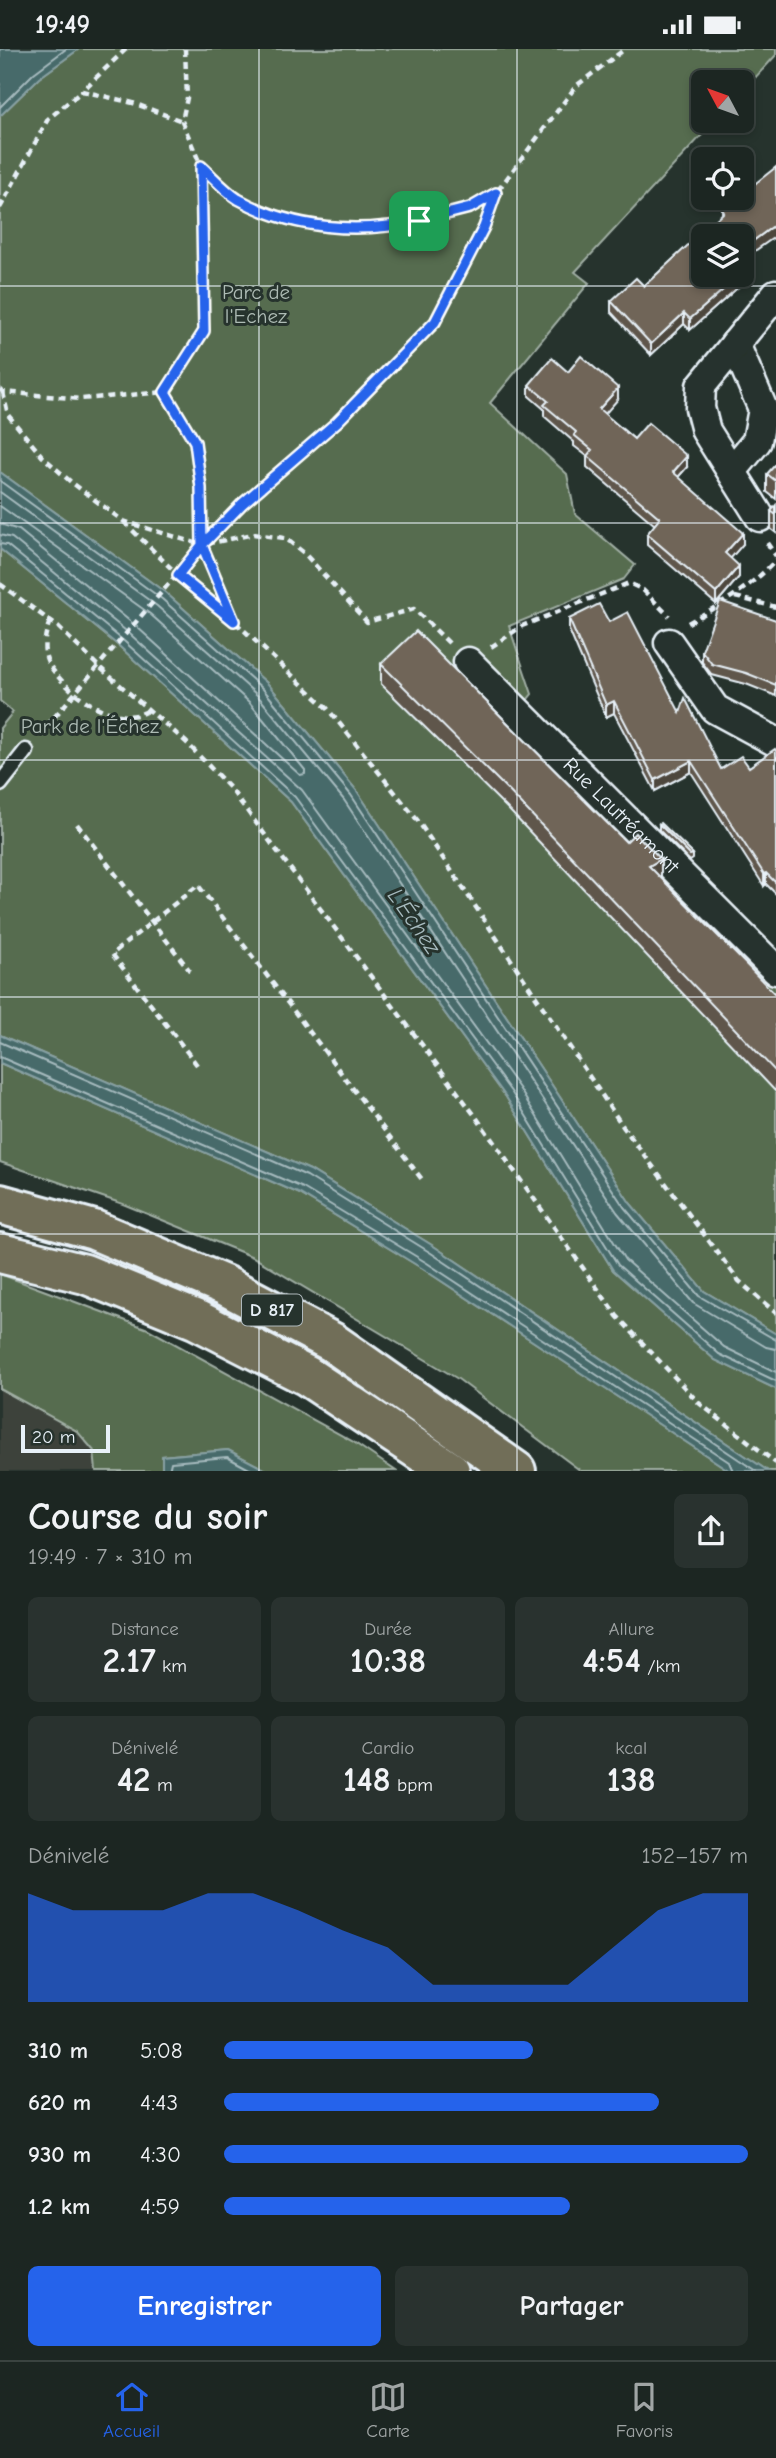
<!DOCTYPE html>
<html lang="fr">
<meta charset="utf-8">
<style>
:root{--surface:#1c2622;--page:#29322f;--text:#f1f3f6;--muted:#a0a5a5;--line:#3a4340;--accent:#2563eb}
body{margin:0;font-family:"Comic Neue",sans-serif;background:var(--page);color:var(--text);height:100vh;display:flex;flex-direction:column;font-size:26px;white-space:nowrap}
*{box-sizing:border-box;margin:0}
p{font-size:23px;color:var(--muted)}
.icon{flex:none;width:38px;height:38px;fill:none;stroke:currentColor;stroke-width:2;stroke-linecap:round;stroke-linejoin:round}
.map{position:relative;height:1422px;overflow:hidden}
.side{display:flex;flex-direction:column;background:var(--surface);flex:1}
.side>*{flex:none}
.needle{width:46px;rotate:311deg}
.controls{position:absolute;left:691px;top:21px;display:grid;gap:14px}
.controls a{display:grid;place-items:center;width:63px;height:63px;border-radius:10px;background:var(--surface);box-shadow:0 4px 10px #0003,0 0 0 2px var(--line);font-size:35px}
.scale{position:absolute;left:21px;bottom:18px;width:89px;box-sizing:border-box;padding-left:7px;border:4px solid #e8f1f8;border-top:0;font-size:19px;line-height:24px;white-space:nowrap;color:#e8f1f8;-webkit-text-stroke:5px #26332d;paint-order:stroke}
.pin{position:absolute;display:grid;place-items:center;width:60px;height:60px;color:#fff;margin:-30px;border-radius:14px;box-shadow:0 4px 10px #0006}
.round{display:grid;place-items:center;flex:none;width:74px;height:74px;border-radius:10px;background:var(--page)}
.headline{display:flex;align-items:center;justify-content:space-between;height:119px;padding:0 28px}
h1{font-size:38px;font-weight:700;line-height:52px}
.metrics{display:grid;grid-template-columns:repeat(3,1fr);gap:10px;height:119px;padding:7px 28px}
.metrics div{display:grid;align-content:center;border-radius:10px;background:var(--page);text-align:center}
.metrics b{font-size:35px;font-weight:700}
.metrics small{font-size:19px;font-weight:400}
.metrics p{font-size:19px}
.chart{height:196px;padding:14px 28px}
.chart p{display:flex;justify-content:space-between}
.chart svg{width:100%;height:126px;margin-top:7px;fill:var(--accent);opacity:.7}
.cta{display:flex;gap:14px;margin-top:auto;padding:14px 28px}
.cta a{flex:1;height:80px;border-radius:10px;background:var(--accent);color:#fff;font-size:28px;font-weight:700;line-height:80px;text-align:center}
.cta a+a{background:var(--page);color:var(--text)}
ul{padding:0 28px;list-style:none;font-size:23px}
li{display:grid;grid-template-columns:112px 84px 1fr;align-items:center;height:52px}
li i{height:18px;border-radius:9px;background:var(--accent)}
.status{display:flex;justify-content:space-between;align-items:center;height:49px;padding:0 35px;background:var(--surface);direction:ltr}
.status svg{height:19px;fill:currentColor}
.menu{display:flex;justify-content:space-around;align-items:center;height:98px;border-top:2px solid var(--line);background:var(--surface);font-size:19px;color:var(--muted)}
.menu a{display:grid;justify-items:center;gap:4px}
.menu .active{color:var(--accent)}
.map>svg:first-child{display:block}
.built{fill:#3c423a}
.green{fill:#576c50;stroke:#a0aea4;stroke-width:2}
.water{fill:#466a6a;stroke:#87a0a3;stroke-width:2}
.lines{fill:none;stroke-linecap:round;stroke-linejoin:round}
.shore{stroke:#a7bbbf;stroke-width:2}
.lane-casing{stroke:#e8f1f8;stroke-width:19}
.street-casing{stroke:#e8f1f8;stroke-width:33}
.primary-casing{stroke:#e8f1f8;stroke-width:44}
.path{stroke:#e8f1f8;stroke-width:4.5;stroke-dasharray:7 5;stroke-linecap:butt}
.lane{stroke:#26332d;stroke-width:14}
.street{stroke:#26332d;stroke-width:28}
.primary{stroke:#716e59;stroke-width:38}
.wall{fill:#5f574c;stroke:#e8f1f8;stroke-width:2}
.shaded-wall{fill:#4e473e;stroke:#e8f1f8;stroke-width:2}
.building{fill:#6f6558;stroke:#e8f1f8;stroke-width:2}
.route-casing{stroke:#fff;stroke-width:14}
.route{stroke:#2563eb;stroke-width:9}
.grid{fill:none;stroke:#e8f1f8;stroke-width:2;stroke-opacity:0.55}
.labels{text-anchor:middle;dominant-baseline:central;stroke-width:6;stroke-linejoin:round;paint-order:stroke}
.shield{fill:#26332d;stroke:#aeb8bb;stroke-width:2}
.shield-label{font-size:19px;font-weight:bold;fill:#e8f1f8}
.park-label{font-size:21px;fill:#aebcb5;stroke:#26332d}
.street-label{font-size:21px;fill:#e8f1f8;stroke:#26332d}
.water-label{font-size:23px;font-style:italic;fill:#a7bbbf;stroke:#26332d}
</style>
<div class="status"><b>19:49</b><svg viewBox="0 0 49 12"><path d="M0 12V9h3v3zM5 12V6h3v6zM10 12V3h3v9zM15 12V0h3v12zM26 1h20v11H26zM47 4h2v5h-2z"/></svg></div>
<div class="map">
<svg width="776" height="1422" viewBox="0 0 776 1422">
<rect width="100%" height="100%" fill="#26332d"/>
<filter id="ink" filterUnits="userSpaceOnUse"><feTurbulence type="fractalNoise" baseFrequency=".0143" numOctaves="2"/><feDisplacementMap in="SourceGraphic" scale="14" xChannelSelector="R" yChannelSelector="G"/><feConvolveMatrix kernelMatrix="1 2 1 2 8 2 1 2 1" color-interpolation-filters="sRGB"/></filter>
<g filter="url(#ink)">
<polygon class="built" points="0,1259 115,1422 0,1422"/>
<g class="green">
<polygon points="79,0 776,0 776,6 742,43 742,33 704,33 704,72 715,72 575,223 589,234 490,354 567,425 575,465 635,516 624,530 509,577 532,645 524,655 776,909 776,1285 704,1242 630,1154 357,742 268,635 166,544 0,423 0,67 39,29"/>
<polygon points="0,500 120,598 291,753 506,1048 613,1221 715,1311 776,1340 776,1422 768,1422 435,1198 310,1121 0,986 0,679 13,663 0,652"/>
<polygon points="0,1014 300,1145 423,1220 730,1422 581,1422 458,1330 253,1208 123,1155 0,1113"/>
<polygon points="0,1225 148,1280 352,1392 396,1422 268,1422 228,1401 162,1407 162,1422 96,1422 94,1402 77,1382 0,1340"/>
</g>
<g class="water">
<polygon points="0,0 79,0 39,29 0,67"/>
<polygon points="0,423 166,544 268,635 357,742 630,1154 704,1242 776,1285 776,1340 715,1311 613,1221 506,1048 291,753 120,598 0,500"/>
<polygon points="0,986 310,1121 435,1198 768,1422 730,1422 423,1220 300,1145 0,1014"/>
<polygon points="228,1401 268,1422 162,1422 162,1407"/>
</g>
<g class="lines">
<g class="shore">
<polyline points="0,58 34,24 66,0"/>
<polyline points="0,432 162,550 263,640 351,746 624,1158 699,1247 776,1291"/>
<polyline points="0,443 157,557 257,646 344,751 617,1163 693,1254 766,1298 776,1300"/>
<polyline points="0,457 150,565 249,653 305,721 305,725 300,726 137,578 19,481 0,475"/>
<polyline points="0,486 12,489 131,586 302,741 519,1039 625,1211 724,1298 776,1323"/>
<polyline points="0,495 7,496 125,593 295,748 512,1044 618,1216 719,1305 776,1332"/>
<polyline points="0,993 307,1127 431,1204 756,1422"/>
<polyline points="0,1008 303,1139 427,1214 729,1413 733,1422"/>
<polyline points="169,1422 171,1413 227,1408 253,1422"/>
</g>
<g class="lane-casing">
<polyline id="lane" points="0,735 26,702"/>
</g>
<g class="street-casing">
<g id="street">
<polyline points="732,422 757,392 763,360 735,295"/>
<polyline points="760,468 706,382 700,359 701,337 776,245"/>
<polyline points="669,594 715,660 776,693"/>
<path id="s1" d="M 468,613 L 776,921"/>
</g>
</g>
<g class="primary-casing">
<g id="primary">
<polyline points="0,1155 94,1181 224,1236 332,1293 516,1422"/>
<polyline points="0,1204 85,1225 197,1271 307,1327 450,1422"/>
</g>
</g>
<g class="path">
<polyline points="126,0 82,42 133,54 182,72"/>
<polyline points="185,0 187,49 182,72 201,117 236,148 259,160 320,178 356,181 394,177 470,159 496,144 576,37 625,0"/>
<polyline points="0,159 48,70 82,42"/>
<polyline points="0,340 3,343 81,350 165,343 204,282 201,117"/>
<polyline points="3,343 8,366 42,407 71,433 123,472 202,496 234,572 327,659 418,772 624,1079 739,1232 776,1264"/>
<polyline points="124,473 178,526 232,570"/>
<polyline points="767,494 776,507"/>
<polyline points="0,535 58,578 98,617 186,693 230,739 476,1068 617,1267 699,1354 776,1414"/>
<polyline points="735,548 776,558"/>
<path d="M 50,572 C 45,585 41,601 49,615 C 65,643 119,683 150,660"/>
<path d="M 688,574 C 721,555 750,539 776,511"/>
<polyline points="449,594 414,560 367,573 304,504 285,489 253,485 202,496 242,455 337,373 435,273 484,178 496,144"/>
<polyline points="491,598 522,577 629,534 643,541 669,567"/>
<polyline points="39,686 202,496 201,439 195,393 165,343"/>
<polyline points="77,775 190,922"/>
<polyline points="197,1016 112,905 198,836 424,1133"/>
</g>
<use href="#lane" class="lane"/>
<use href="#street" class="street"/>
<use href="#primary" class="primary"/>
</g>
<g class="wall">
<polygon points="737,149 704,187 744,233 690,281 684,275 651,306 611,263 611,252 644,237 722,166 722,160"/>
<polygon points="568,323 618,350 604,365 634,390 687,418 678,428 743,495 730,509 739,528 716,555 647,496 647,485 655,476 587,418 587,407 574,397 574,393 544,367 544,360 529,347 529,336"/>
<polygon points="776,415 776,450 767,443 767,425"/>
<polygon points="776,456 776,484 771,480 771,462"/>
<polygon points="569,570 609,573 680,664 721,720 749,718 776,702 776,845 766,835 764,837 691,723 655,742 614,664 606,668 569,581"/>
<polygon points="776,571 776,647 746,635 712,626 702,613 702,602"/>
<polygon points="381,615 776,946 776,1043 508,760 381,635"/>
<polygon points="659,775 693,805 693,810 690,812 659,781"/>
</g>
<g class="shaded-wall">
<polygon points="776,175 776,187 742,211 742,200"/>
<polygon points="744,222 744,233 690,281 690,270 740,226 742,226 742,224"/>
<polygon points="684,264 684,275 651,306 651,295"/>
<polygon points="618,339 618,350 599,372 599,360"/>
<polygon points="687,407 687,418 673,434 673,423"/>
<polygon points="743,484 743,495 725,516 725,504"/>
<polygon points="739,517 739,528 716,555 716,544"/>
<polygon points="614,652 614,664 606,668 606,656"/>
<polygon points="691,712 691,723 655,742 655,731"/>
<polygon points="661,810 661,830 649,817"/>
<polygon points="766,824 766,835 764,837 764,825"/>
</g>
<g class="building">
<polygon points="776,118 776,175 742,200 742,187 704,187 704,226 740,226 690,270 684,264 651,295 611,252 636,229 644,237 724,163 722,160 737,149 742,149 742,145"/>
<polygon points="581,307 618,339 599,360 634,390 648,374 687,407 673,423 743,484 725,504 739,517 716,544 647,485 660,469 587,407 592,401 574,386 576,383 544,356 548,352 529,336 552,309 568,323"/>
<polygon points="776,415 776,432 767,425"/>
<polygon points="776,457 776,466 771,462"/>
<polygon points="720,552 776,571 776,636 746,624 712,615 702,602"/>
<polygon points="599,555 609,573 628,563 680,664 685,649 721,720 741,707 749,718 775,700 776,702 776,834 766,824 764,825 691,712 655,731 614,652 606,656 569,570"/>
<polygon points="416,582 626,793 635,784 661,810 649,817 776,946 776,1023 508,741 381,615"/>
<polygon points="661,774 693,805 690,806 659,775"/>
</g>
</g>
<g class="lines" filter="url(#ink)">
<g class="route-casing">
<path id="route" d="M 419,172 C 358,185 294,181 238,150 C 225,142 213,128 201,117 L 204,282 L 165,343 L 195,393 L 201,439 L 202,496 L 178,526 L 234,572 L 202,496 L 242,455 L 337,373 L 435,273 L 484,178 L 496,144 L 470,159 L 419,172"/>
</g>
<use href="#route" class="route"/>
</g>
<path class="grid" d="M 259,0 L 259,1422M 517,0 L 517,1422M 0,237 L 776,237M 0,474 L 776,474M 0,711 L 776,711M 0,948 L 776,948M 0,1185 L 776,1185"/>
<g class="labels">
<rect class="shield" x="242" y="1245.5" width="60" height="31" rx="5"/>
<g class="shield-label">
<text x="272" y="1261">D 817</text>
</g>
<g class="park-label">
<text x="256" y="243">Parc de<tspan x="256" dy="24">l'Echez</tspan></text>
<text x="90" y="677">Park de l'Échez</text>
</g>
<g class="street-label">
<text stroke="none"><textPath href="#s1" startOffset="217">Rue Lautréamont</textPath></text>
</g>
<g class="water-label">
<text transform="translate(414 872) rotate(55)">L'Échez</text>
</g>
</g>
</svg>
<div class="controls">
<a><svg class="needle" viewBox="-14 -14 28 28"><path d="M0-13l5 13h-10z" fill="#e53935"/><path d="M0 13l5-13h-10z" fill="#a0a5a5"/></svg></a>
<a><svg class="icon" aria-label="locate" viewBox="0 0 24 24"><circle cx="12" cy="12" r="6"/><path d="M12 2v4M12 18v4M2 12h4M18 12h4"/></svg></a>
<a><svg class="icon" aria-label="layers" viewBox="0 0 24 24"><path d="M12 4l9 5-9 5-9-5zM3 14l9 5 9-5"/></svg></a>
</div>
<div class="scale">20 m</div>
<div class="pin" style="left:419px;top:172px;background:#1e9e55"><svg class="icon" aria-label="arrive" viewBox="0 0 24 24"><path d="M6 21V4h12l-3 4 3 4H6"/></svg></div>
</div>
<section class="side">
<div class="headline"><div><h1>Course du soir</h1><p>19:49 · 7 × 310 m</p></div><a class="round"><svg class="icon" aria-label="share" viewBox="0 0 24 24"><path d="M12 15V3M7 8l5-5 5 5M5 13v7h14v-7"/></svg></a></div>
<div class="metrics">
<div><p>Distance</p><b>2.17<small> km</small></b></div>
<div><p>Durée</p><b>10:38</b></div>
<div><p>Allure</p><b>4:54<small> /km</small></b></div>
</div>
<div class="metrics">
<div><p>Dénivelé</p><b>42<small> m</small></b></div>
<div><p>Cardio</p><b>148<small> bpm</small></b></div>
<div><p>kcal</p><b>138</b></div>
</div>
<div class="chart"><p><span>Dénivelé</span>152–157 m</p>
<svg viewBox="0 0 160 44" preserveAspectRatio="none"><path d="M0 44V6L10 12L20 12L30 12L40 6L50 6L60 12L70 19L80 25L90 38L100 38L110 38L120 38L130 25L140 12L150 6L160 6V44z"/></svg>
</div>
<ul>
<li><b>310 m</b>5:08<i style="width:59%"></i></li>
<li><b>620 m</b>4:43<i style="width:83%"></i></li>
<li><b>930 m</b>4:30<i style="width:100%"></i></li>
<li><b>1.2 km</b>4:59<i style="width:66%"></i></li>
</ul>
<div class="cta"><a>Enregistrer</a><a>Partager</a></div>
</section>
<nav class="menu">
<a class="active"><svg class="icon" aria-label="home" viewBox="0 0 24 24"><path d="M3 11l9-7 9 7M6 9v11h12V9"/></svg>Accueil</a>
<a><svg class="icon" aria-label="map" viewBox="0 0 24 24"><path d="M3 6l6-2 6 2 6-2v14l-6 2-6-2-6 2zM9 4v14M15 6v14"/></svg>Carte</a>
<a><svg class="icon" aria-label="saved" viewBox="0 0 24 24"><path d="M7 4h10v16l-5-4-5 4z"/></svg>Favoris</a>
</nav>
